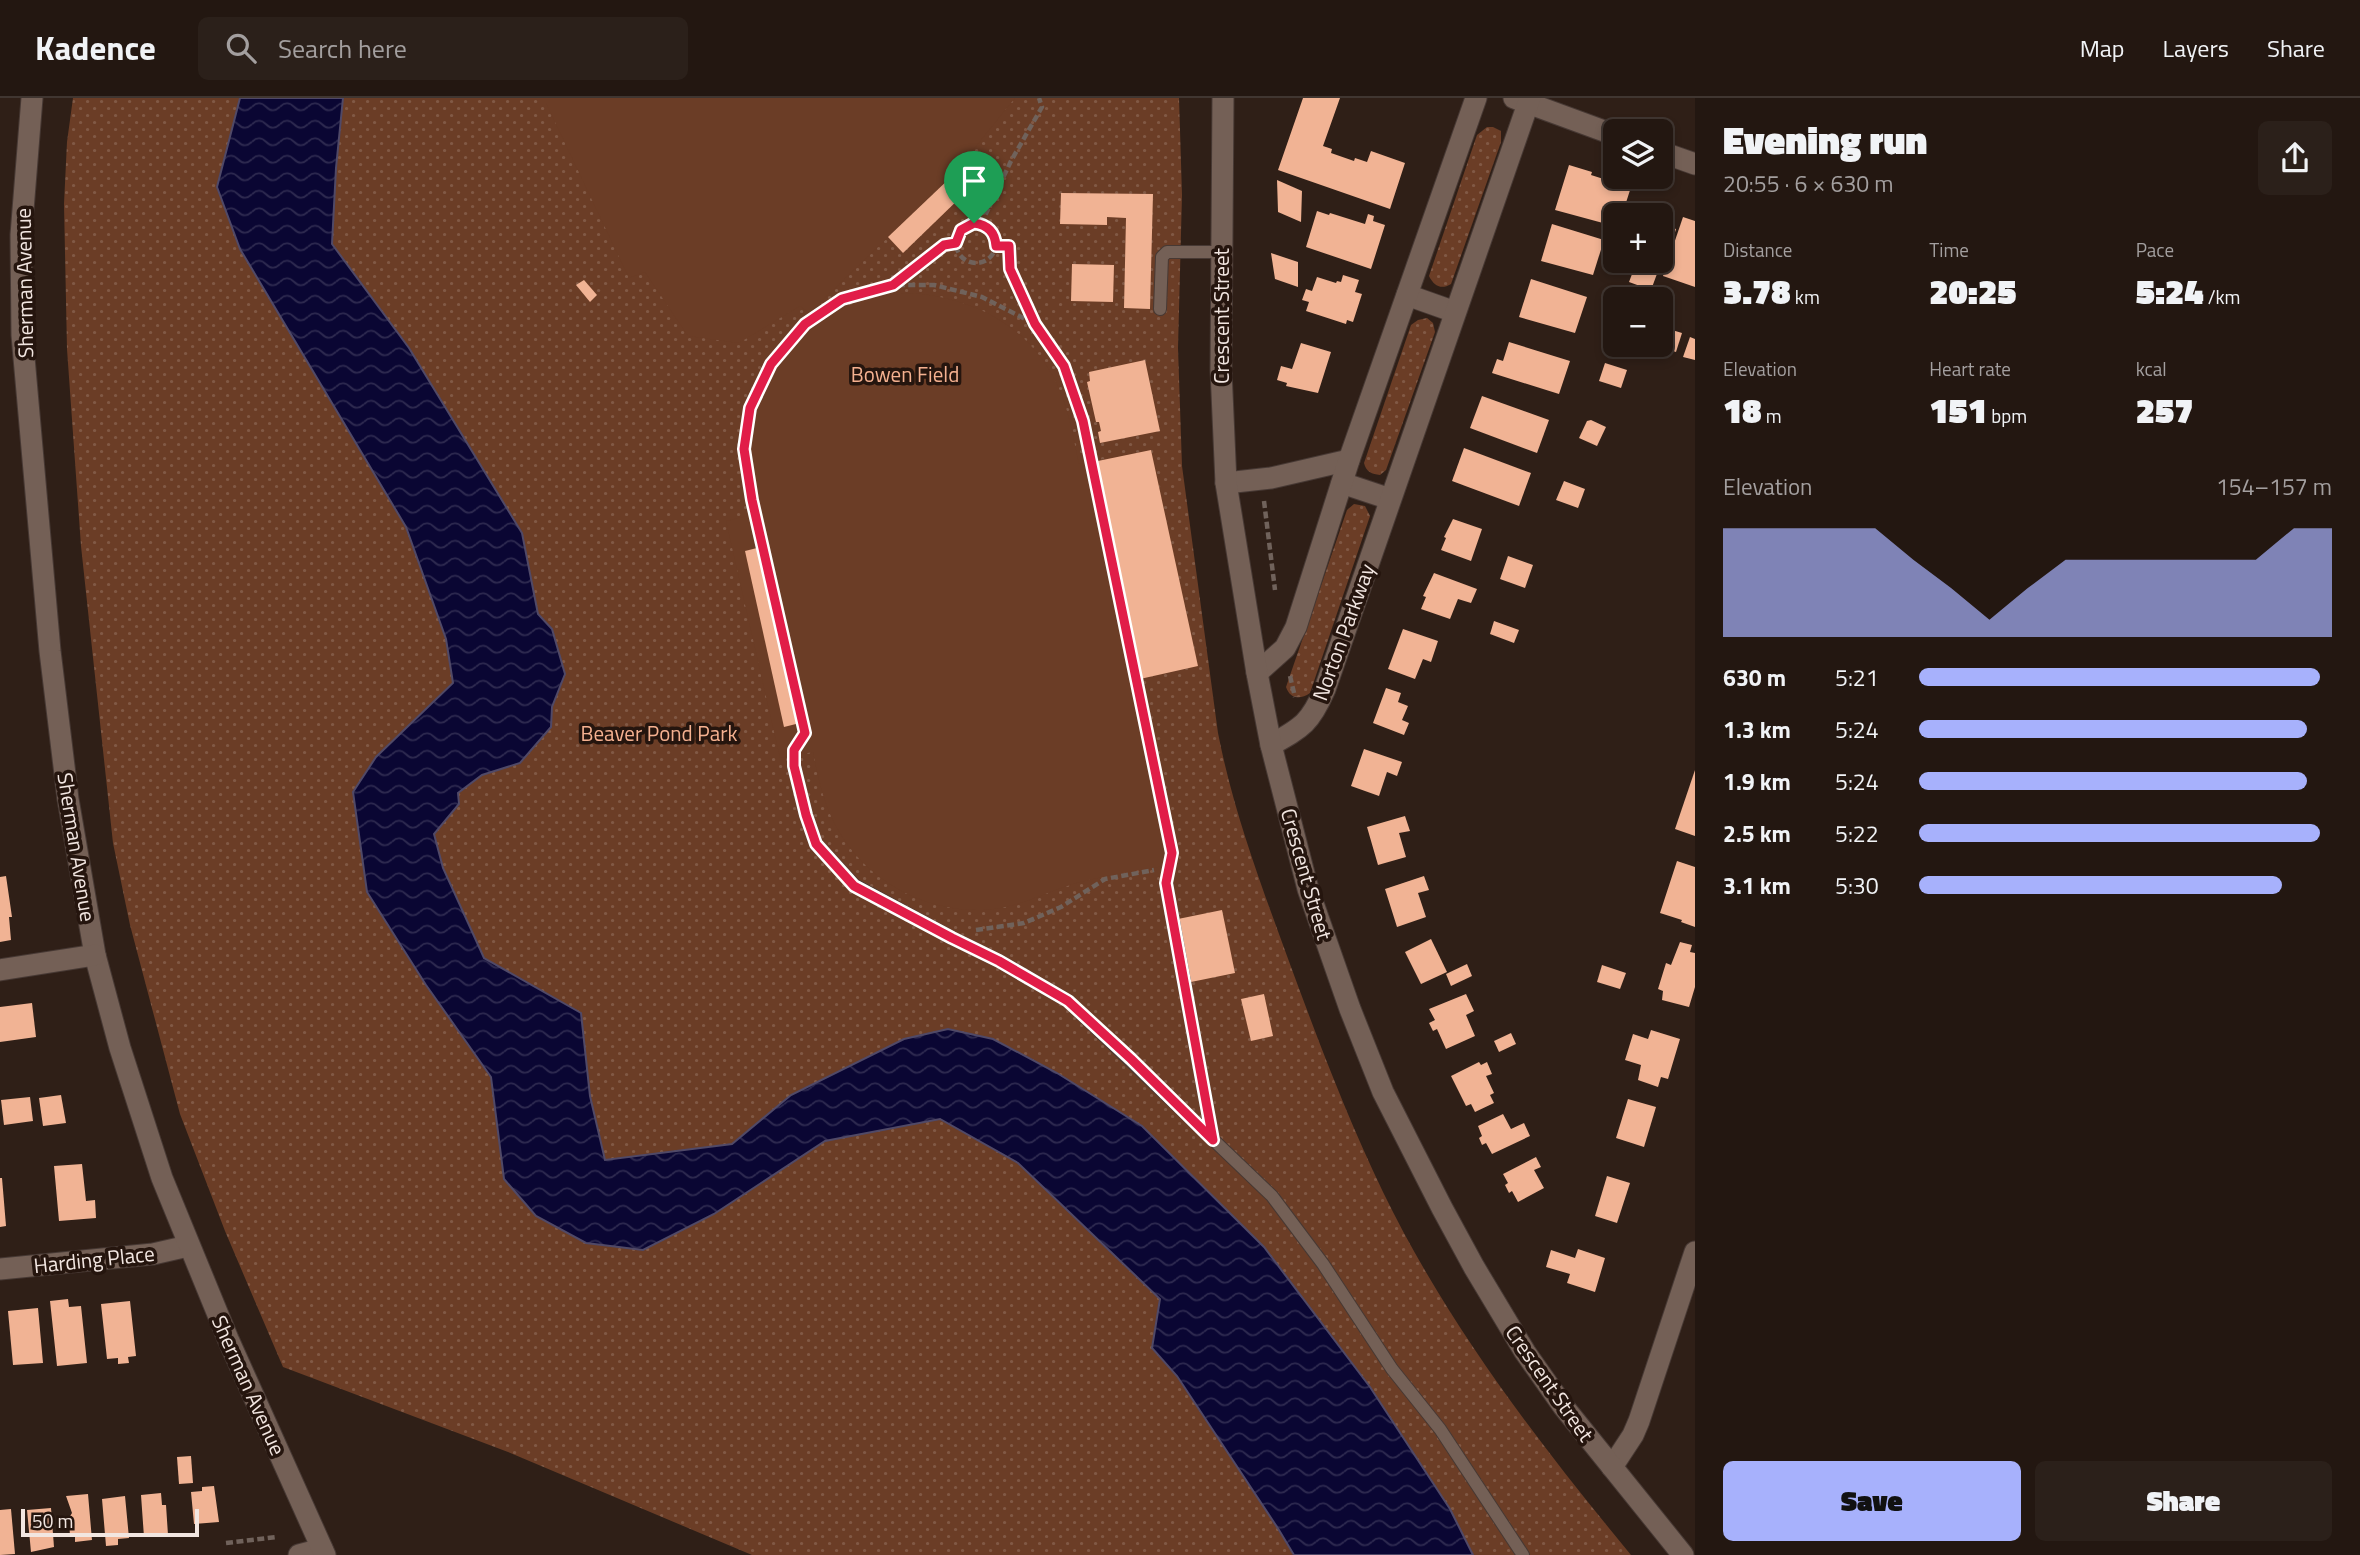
<!DOCTYPE html>
<meta charset="utf-8">
<style>
:root{--surface:#231711;--page:#2b201a;--text:#f1f3f6;--muted:#a39f9f;--line:#403631;--accent:#a7b1fc}
body{margin:0;font-family:"Titillium Web",sans-serif;background:var(--page);color:var(--text);height:100vh;display:flex;flex-direction:column;font-size:26px;white-space:nowrap}
*{box-sizing:border-box;margin:0}
p{font-size:23px;color:var(--muted)}
.icon{flex:none;width:38px;height:38px;fill:none;stroke:currentColor;stroke-width:2;stroke-linecap:round;stroke-linejoin:round}
.map{position:relative;flex:1;overflow:hidden}
.details{display:flex;flex-direction:column;background:var(--surface);width:665px}
.details>*{flex:none}
.tools{position:absolute;left:1603px;top:21px;display:grid;gap:14px}
.tools a{display:grid;place-items:center;width:70px;height:70px;border-radius:10px;background:var(--surface);box-shadow:0 4px 10px #0003,0 0 0 2px var(--line);font-size:35px}
.scale{position:absolute;left:21px;bottom:18px;width:178px;box-sizing:border-box;padding-left:7px;border:4px solid #f2e6e1;border-top:0;font-size:19px;line-height:24px;white-space:nowrap;color:#f2e6e1;-webkit-text-stroke:5px #25150e;paint-order:stroke}
.pin{position:absolute;display:grid;place-items:center;width:60px;height:60px;color:#fff;margin:-72px -30px;border-radius:50% 50% 50% 0;rotate:-45deg;box-shadow:0 0 7px #0007}
.pin .icon{rotate:45deg}
.round{display:grid;place-items:center;flex:none;width:74px;height:74px;border-radius:10px;background:var(--page)}
.overview{display:flex;align-items:center;justify-content:space-between;height:119px;padding:0 28px}
h1{font-size:38px;font-weight:800;line-height:52px}
.figures{display:grid;grid-template-columns:repeat(3,1fr);gap:10px;height:119px;padding:7px 28px}
.figures div{display:grid;align-content:center}
.figures b{font-size:35px;font-weight:800}
.figures small{font-size:19px;font-weight:400}
.figures p{font-size:19px}
.chart{height:196px;padding:14px 28px}
.chart p{display:flex;justify-content:space-between}
.chart svg{width:100%;height:126px;margin-top:7px;fill:var(--accent);opacity:.7}
.action{display:flex;gap:14px;margin-top:auto;padding:14px 28px}
.action a{flex:1;height:80px;border-radius:10px;background:var(--accent);color:#111;font-size:28px;font-weight:800;line-height:80px;text-align:center}
.action a+a{background:var(--page);color:var(--text)}
ul{padding:0 28px;list-style:none;font-size:23px}
li{display:grid;grid-template-columns:112px 84px 1fr;align-items:center;height:52px}
li i{height:18px;border-radius:9px;background:var(--accent)}
header{display:flex;align-items:center;gap:42px;box-sizing:border-box;height:98px;padding:0 35px;background:var(--surface);border-bottom:2px solid var(--line)}
header strong{font-size:33px}
nav{display:flex;gap:38px;margin-inline-start:auto;font-size:24px}
.search{width:490px;height:63px;background:var(--page);display:flex;align-items:center;gap:18px;box-sizing:border-box;padding:0 24px;border-radius:10px;color:var(--muted);font-size:26px}
main{display:flex;flex:1;min-height:0}
.map>svg:first-child{display:block}
.park{fill:url(#park-dots)}
.pitch{fill:#6b3d26}
.water{fill:url(#water-waves);stroke:#504967;stroke-width:2}
.building{fill:#f1b394}
.lines{fill:none;stroke-linecap:round;stroke-linejoin:round}
.lane-casing{stroke:#473934;stroke-width:14}
.street-casing{stroke:#473934;stroke-width:23}
.secondary-casing{stroke:#473934;stroke-width:23}
.path{stroke:#70625b;stroke-width:4.5;stroke-dasharray:7 3.5;stroke-linecap:butt}
.lane{stroke:#746056;stroke-width:12}
.street{stroke:#746056;stroke-width:21}
.secondary{stroke:#746056;stroke-width:21}
.route-casing{stroke:#fff;stroke-width:14}
.route{stroke:#e11d48;stroke-width:9}
.labels{text-anchor:middle;dominant-baseline:central;stroke-width:7;stroke-linejoin:round;paint-order:stroke}
.street-label{font-size:21px;fill:#f2e6e1;stroke:#25150e}
.park-label{font-size:21px;fill:#f5b190;stroke:#25150e}
</style>
<header>
<strong>Kadence</strong>
<div class="search"><svg class="icon" aria-label="search" viewBox="0 0 24 24"><circle cx="10" cy="10" r="6"/><path d="M15 15l6 6"/></svg>Search here</div>
<nav><a>Map</a><a>Layers</a><a>Share</a></nav>
</header>
<main>
<div class="map">
<svg width="1695" height="1457" viewBox="0 0 1695 1457">
<defs>
<pattern id="park-dots" width="8" height="8" patternUnits="userSpaceOnUse" patternTransform="scale(1.75)"><rect width="8" height="8" fill="#6b3d26"/><path d="M2 2h.1M6 6h.1" fill="none" stroke="#815945" stroke-width="1.8" stroke-linecap="round"/></pattern>
<pattern id="water-waves" width="16" height="10" patternUnits="userSpaceOnUse" patternTransform="scale(1.75)"><rect width="16" height="10" fill="#0a0633"/><path d="M0 5q4-4 8 0t8 0" fill="none" stroke="#2e2a50"/></pattern>
</defs>
<rect width="100%" height="100%" fill="#2f1f17"/>
<g class="park">
<path d="M 73,0 L 1179,0 L 1182,97 L 1178,250 L 1182,368 L 1218,635 C 1233,712 1260,784 1287,858 C 1316,937 1346,1017 1383,1094 C 1447,1226 1538,1344 1631,1457 L 752,1457 L 508,1354 L 283,1269 L 225,1133 L 180,1016 L 130,827 L 113,745 L 81,448 L 67,251 L 64,106 L 67,44 Z"/>
<path d="M 1487,29 L 1493,29 L 1501,33 L 1501,44 L 1451,186 C 1441,192 1434,188 1429,178 L 1477,37 Z"/>
<path d="M 1427,220 L 1433,225 L 1435,234 L 1386,372 L 1380,377 C 1372,376 1366,374 1364,365 L 1411,227 L 1418,222 Z"/>
<path d="M 1354,406 L 1365,408 L 1370,418 L 1310,595 C 1300,602 1290,601 1286,589 L 1347,412 Z"/>
</g>
<g class="pitch">
<polygon points="546,0 1015,0 951,79 809,215 800,208 739,245 688,238 645,174 629,180 546,5"/>
<path d="M 914,195 C 981,202 1036,232 1062,298 C 1070,319 1074,343 1079,366 L 1151,352 L 1198,568 L 1140,581 L 1180,765 C 1147,771 1113,776 1080,784 C 1047,793 1018,811 983,812 C 924,814 865,782 837,730 C 824,707 818,680 813,654 L 780,660 L 726,423 L 760,415 C 755,394 750,372 751,351 C 754,286 797,223 861,203 C 879,198 896,196 914,195 Z"/>
</g>
<polygon class="water" points="240,0 343,0 336,70 332,146 409,250 522,435 538,516 552,531 565,576 552,609 551,629 520,665 482,677 458,695 459,706 434,736 443,770 484,860 581,915 590,998 605,1062 732,1046 791,997 904,941 948,931 993,941 1057,975 1142,1028 1264,1149 1370,1289 1450,1411 1473,1457 1294,1457 1279,1432 1177,1278 1152,1250 1160,1201 1018,1065 940,1021 825,1043 714,1116 643,1152 586,1145 536,1118 504,1081 491,979 426,887 367,794 353,694 376,659 453,585 446,541 406,429 240,151 217,89"/>
<g class="building">
<polygon points="1303,0 1340,0 1323,48 1332,51 1331,55 1354,63 1355,60 1367,64 1371,53 1405,65 1390,111 1278,72"/>
<polygon points="1569,67 1592,74 1591,77 1613,84 1615,81 1632,86 1622,117 1615,117 1614,128 1555,112"/>
<polygon points="951,79 965,95 903,155 888,139"/>
<polygon points="1277,82 1302,93 1301,124 1278,114"/>
<polygon points="1061,95 1153,96 1150,211 1124,210 1126,120 1107,119 1107,127 1060,126"/>
<polygon points="1317,113 1329,117 1330,115 1365,126 1368,116 1374,118 1373,123 1385,127 1371,171 1306,149"/>
<polygon points="1683,119 1695,123 1695,189 1663,178"/>
<polygon points="1552,126 1604,142 1593,177 1541,163"/>
<polygon points="1661,126 1676,131 1669,153 1661,150"/>
<polygon points="1271,155 1298,164 1298,189 1275,181"/>
<polygon points="1661,155 1664,157 1651,192 1629,184 1637,163 1661,163"/>
<polygon points="1072,166 1114,167 1113,204 1071,203"/>
<polygon points="1343,177 1359,182 1355,194 1362,196 1353,224 1347,222 1346,226 1306,213 1309,204 1302,202 1306,191 1312,193 1317,179 1336,185 1337,183 1341,184"/>
<polygon points="1531,181 1587,199 1575,235 1519,219"/>
<polygon points="584,182 597,197 590,204 576,187"/>
<polygon points="1662,229 1682,235 1676,254 1661,249"/>
<polygon points="1690,239 1695,241 1695,262 1683,259"/>
<polygon points="1509,244 1570,263 1559,296 1492,275 1497,261 1503,263"/>
<polygon points="1301,245 1331,254 1318,295 1286,288 1287,285 1277,282 1281,268 1292,271"/>
<polygon points="1145,262 1160,333 1100,345 1098,334 1101,333 1099,324 1096,324 1087,284 1090,283 1089,274"/>
<polygon points="1605,265 1627,272 1621,290 1599,283"/>
<polygon points="1482,298 1549,322 1537,355 1470,330"/>
<polygon points="1591,322 1606,329 1597,348 1579,340 1587,323"/>
<polygon points="1464,350 1531,375 1519,408 1452,383"/>
<polygon points="1151,352 1198,568 1140,581 1093,364"/>
<polygon points="1564,383 1585,391 1578,410 1556,402"/>
<polygon points="1453,421 1482,431 1471,463 1441,452 1446,440 1444,439"/>
<polygon points="761,449 800,625 784,629 745,453"/>
<polygon points="1508,458 1533,467 1525,490 1500,481"/>
<polygon points="1434,475 1477,491 1471,505 1458,501 1450,521 1421,511 1426,499 1423,498"/>
<polygon points="1494,523 1519,532 1514,545 1490,536"/>
<polygon points="1403,531 1438,543 1431,564 1423,561 1415,581 1388,571"/>
<polygon points="1386,590 1401,595 1398,604 1408,608 1402,622 1409,625 1404,637 1373,625"/>
<polygon points="1364,651 1402,664 1397,678 1387,674 1379,698 1351,688"/>
<polygon points="1695,672 1695,738 1675,731"/>
<polygon points="1405,718 1410,733 1399,735 1406,759 1378,767 1367,729"/>
<polygon points="1677,763 1695,769 1695,829 1681,824 1682,822 1660,815"/>
<polygon points="6,778 12,819 9,819 11,842 0,844 0,779"/>
<polygon points="1424,778 1429,792 1418,795 1426,819 1397,829 1385,791"/>
<polygon points="1222,812 1235,875 1191,884 1178,821"/>
<polygon points="1431,841 1447,874 1421,886 1405,854"/>
<polygon points="1680,844 1692,847 1690,854 1695,855 1695,889 1689,909 1662,902 1663,893 1658,891 1666,865 1671,867"/>
<polygon points="1467,866 1472,878 1451,888 1446,876"/>
<polygon points="1602,867 1626,875 1620,891 1597,884"/>
<polygon points="1264,896 1273,938 1251,943 1241,901"/>
<polygon points="1466,896 1474,913 1466,917 1475,938 1446,951 1437,931 1433,933 1429,925 1435,922 1429,911"/>
<polygon points="32,905 36,939 0,944 0,909"/>
<polygon points="1651,932 1680,941 1668,981 1661,979 1658,989 1638,982 1641,967 1625,962 1633,936 1648,941"/>
<polygon points="1511,935 1516,946 1499,954 1494,943"/>
<polygon points="1479,964 1481,967 1487,964 1492,976 1486,978 1494,995 1490,997 1494,1005 1475,1014 1471,1006 1466,1008 1451,978"/>
<polygon points="61,997 66,1025 43,1028 39,1000"/>
<polygon points="30,999 33,1023 4,1027 1,1002"/>
<polygon points="1628,1001 1656,1009 1644,1049 1616,1040"/>
<polygon points="1503,1016 1511,1031 1524,1025 1530,1038 1492,1056 1486,1045 1482,1047 1479,1040 1482,1038 1478,1028"/>
<polygon points="1536,1059 1541,1069 1534,1072 1544,1090 1518,1104 1512,1093 1509,1095 1505,1087 1508,1085 1503,1076"/>
<polygon points="82,1066 86,1103 95,1102 96,1120 59,1123 54,1068"/>
<polygon points="1607,1078 1630,1085 1617,1125 1595,1118"/>
<polygon points="0,1080 2,1080 6,1128 0,1129"/>
<polygon points="1578,1151 1605,1160 1595,1194 1567,1185 1570,1176 1546,1169 1551,1152 1575,1160"/>
<polygon points="68,1201 69,1209 81,1208 87,1265 57,1268 50,1203"/>
<polygon points="130,1203 136,1258 128,1259 129,1265 118,1266 118,1260 107,1261 101,1206"/>
<polygon points="38,1210 43,1265 13,1267 8,1213"/>
<polygon points="191,1358 193,1385 179,1386 177,1359"/>
<polygon points="214,1388 219,1424 194,1426 191,1394 202,1393 202,1389"/>
<polygon points="161,1395 162,1407 166,1407 168,1437 144,1439 141,1397"/>
<polygon points="88,1396 92,1442 75,1444 75,1439 70,1439 69,1420 72,1415 66,1398"/>
<polygon points="125,1398 129,1440 118,1441 118,1447 106,1448 102,1401"/>
<polygon points="51,1410 54,1449 31,1454 27,1412"/>
<polygon points="11,1411 15,1456 0,1457 0,1412"/>
</g>
<g class="lines">
<g class="lane-casing">
<g id="lane">
<polyline points="1160,211 1162,159 1167,154 1220,154"/>
<polyline points="794,668 806,717 816,746 854,787 952,840 999,863 1068,903 1272,1098 1323,1166 1392,1271 1440,1331 1523,1457"/>
<polyline points="1166,785 1213,1042"/>
</g>
</g>
<g class="street-casing">
<g id="street">
<polyline points="1514,0 1615,37"/>
<polyline points="1661,54 1695,66"/>
<polyline points="1407,197 1455,214"/>
<polyline points="1226,385 1271,380 1349,362"/>
<polyline points="1342,385 1390,401"/>
<polyline points="1257,575 1285,550 1296,529 1349,362 1476,0"/>
<path d="M 1271,647 C 1303,629 1310,625 1325,591 L 1530,0"/>
<polyline points="0,1171 153,1156 188,1148"/>
<polyline points="1612,1369 1633,1337 1639,1323 1695,1154"/>
<polyline points="299,1457 322,1451"/>
</g>
</g>
<g class="secondary-casing">
<g id="secondary">
<polyline points="32,0 21,137 22,237 50,553 68,701 95,857 120,950 162,1080 228,1241 325,1457"/>
<polyline points="1223,0 1221,272 1226,385 1257,575 1271,647 1308,791 1350,911 1383,994 1442,1110 1474,1169 1525,1254 1563,1308 1683,1457"/>
<polyline points="0,872 95,857"/>
</g>
</g>
<g class="path">
<circle cx="976" cy="145" r="20"/>
<polyline points="981,126 1011,63 1042,9 1039,0"/>
<polyline points="996,148 1017,148"/>
<polyline points="1008,148 1010,171 1035,225"/>
<polyline points="893,186 944,147 956,145"/>
<polyline points="1264,403 1275,492"/>
<polyline points="1290,578 1295,599"/>
<polyline points="794,653 805,634 753,402 744,351 750,310 771,266 805,226 842,201 893,187 934,187 982,199 1035,226 1064,268 1083,323 1172,755 1169,771"/>
<polyline points="976,832 1024,825 1061,809 1105,781 1154,772"/>
<polyline points="226,1445 276,1439"/>
</g>
<use href="#lane" class="lane"/>
<use href="#street" class="street"/>
<use href="#secondary" class="secondary"/>
</g>
<g class="lines">
<g class="route-casing">
<path id="route" d="M 974,125 C 988,127 995,134 996,148 L 1009,148 L 1010,171 L 1035,226 L 1064,268 L 1083,323 L 1172,755 L 1166,785 L 1213,1042 L 1131,961 L 1068,903 L 999,863 L 952,840 L 854,788 L 816,746 L 806,717 L 794,668 L 794,652 L 805,635 L 752,402 L 744,351 L 750,310 L 771,266 L 805,226 L 842,201 L 893,187 L 944,147 L 956,145 L 961,132 Z"/>
</g>
<use href="#route" class="route"/>
</g>
<g class="labels">
<g class="street-label">
<text transform="translate(24 185) rotate(-91)">Sherman Avenue</text>
<text transform="translate(1221 218) rotate(-90)">Crescent Street</text>
<text transform="translate(1343 534) rotate(-70)">Norton Parkway</text>
<text transform="translate(77 749) rotate(81)">Sherman Avenue</text>
<text transform="translate(1307 776) rotate(74)">Crescent Street</text>
<text transform="translate(94 1161) rotate(-6)">Harding Place</text>
<text transform="translate(1550 1285) rotate(55)">Crescent Street</text>
<text transform="translate(249 1287) rotate(66)">Sherman Avenue</text>
</g>
<g class="park-label">
<text x="905" y="276">Bowen Field</text>
<text x="659" y="635">Beaver Pond Park</text>
</g>
</g>
</svg>
<div class="tools">
<a><svg class="icon" aria-label="layers" viewBox="0 0 24 24"><path d="M12 4l9 5-9 5-9-5zM3 14l9 5 9-5"/></svg></a>
<a>+</a>
<a>−</a>
</div>
<div class="scale">50 m</div>
<div class="pin" style="left:974px;top:125px;background:#1e9e55"><svg class="icon" aria-label="arrive" viewBox="0 0 24 24"><path d="M6 21V4h12l-3 4 3 4H6"/></svg></div>
</div>
<section class="details">
<div class="overview"><div><h1>Evening run</h1><p>20:55 · 6 × 630 m</p></div><a class="round"><svg class="icon" aria-label="share" viewBox="0 0 24 24"><path d="M12 15V3M7 8l5-5 5 5M5 13v7h14v-7"/></svg></a></div>
<div class="figures">
<div><p>Distance</p><b>3.78<small> km</small></b></div>
<div><p>Time</p><b>20:25</b></div>
<div><p>Pace</p><b>5:24<small> /km</small></b></div>
</div>
<div class="figures">
<div><p>Elevation</p><b>18<small> m</small></b></div>
<div><p>Heart rate</p><b>151<small> bpm</small></b></div>
<div><p>kcal</p><b>257</b></div>
</div>
<div class="chart"><p><span>Elevation</span>154–157 m</p>
<svg viewBox="0 0 160 44" preserveAspectRatio="none"><path d="M0 44V6L10 6L20 6L30 6L40 6L50 17L60 27L70 38L80 27L90 17L100 17L110 17L120 17L130 17L140 17L150 6L160 6V44z"/></svg>
</div>
<ul>
<li><b>630 m</b>5:21<i style="width:97%"></i></li>
<li><b>1.3 km</b>5:24<i style="width:94%"></i></li>
<li><b>1.9 km</b>5:24<i style="width:94%"></i></li>
<li><b>2.5 km</b>5:22<i style="width:97%"></i></li>
<li><b>3.1 km</b>5:30<i style="width:88%"></i></li>
</ul>
<div class="action"><a>Save</a><a>Share</a></div>
</section>
</main>
